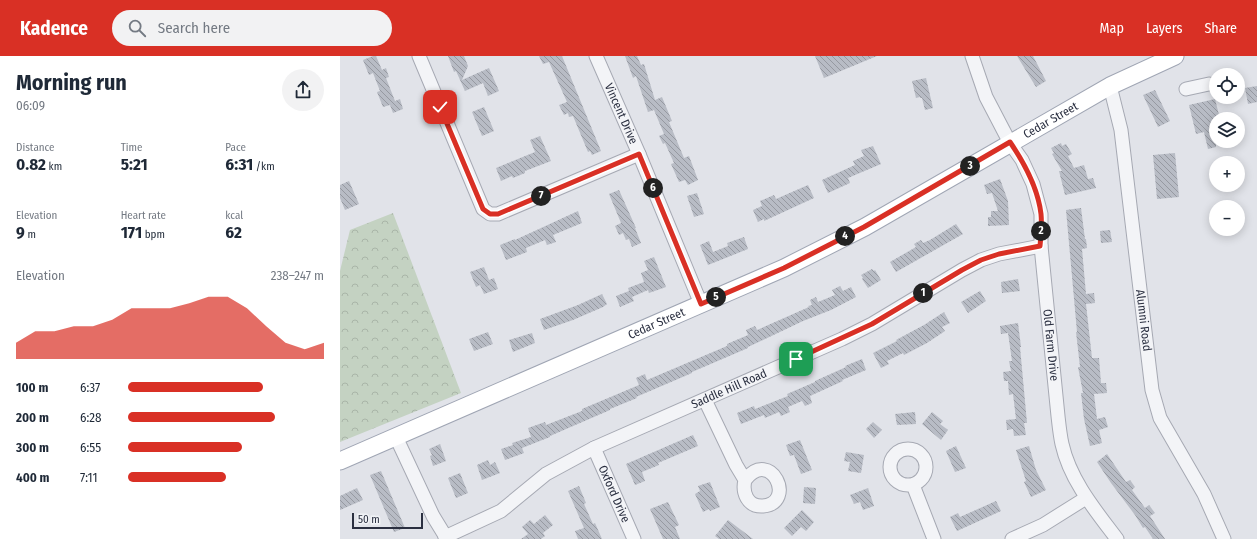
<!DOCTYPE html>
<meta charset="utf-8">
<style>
:root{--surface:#fff;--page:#f2f2f3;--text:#1f2937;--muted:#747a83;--accent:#d93025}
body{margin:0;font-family:"Fira Sans Condensed",sans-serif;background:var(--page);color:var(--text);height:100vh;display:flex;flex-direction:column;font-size:15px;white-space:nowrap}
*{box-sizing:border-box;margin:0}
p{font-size:13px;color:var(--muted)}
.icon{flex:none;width:22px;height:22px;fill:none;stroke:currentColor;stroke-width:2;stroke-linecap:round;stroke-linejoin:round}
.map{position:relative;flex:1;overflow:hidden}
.drawer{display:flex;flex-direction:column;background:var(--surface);width:340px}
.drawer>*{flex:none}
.controls{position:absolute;left:869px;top:12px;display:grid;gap:8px}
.controls a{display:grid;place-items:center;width:36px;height:36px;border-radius:50%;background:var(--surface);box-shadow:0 2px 10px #0003;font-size:20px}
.scale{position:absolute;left:12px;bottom:10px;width:71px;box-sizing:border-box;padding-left:4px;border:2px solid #2a2f40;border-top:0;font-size:11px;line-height:14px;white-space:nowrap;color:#2a2f40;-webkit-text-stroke:3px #f0f2f6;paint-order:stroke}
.pin{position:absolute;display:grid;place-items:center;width:34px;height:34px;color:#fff;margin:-17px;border-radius:8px;box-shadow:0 2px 6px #0006}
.km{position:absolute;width:20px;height:20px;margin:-10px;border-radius:50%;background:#222;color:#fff;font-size:11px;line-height:20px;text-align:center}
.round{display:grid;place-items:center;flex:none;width:42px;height:42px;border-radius:21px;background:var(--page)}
.summary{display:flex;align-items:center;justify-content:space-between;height:68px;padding:0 16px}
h1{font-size:22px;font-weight:700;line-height:30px}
.figures{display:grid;grid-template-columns:repeat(3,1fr);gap:6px;height:68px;padding:4px 16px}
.figures div{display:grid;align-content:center}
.figures b{font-size:17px;font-weight:700}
.figures small{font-size:11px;font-weight:400}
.figures p{font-size:11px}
.chart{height:112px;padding:8px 16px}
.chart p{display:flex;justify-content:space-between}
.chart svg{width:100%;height:72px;margin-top:4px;fill:var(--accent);opacity:.7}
ul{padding:0 16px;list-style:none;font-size:13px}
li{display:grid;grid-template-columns:64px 48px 1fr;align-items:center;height:30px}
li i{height:10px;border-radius:5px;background:var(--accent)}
header{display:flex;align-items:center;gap:24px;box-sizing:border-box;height:56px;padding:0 20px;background:var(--accent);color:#fff}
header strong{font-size:19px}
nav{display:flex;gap:22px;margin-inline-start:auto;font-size:14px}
.search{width:280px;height:36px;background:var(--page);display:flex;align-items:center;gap:10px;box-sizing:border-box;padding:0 14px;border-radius:22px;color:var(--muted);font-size:15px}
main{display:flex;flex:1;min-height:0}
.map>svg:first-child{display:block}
.forest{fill:url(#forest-crowns)}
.building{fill:url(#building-back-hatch)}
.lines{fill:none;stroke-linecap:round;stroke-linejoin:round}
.minor-casing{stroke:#a6a9b3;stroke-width:15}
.major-casing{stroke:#a0a6b4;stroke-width:19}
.minor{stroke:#f3f4f7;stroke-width:13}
.major{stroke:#fff;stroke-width:17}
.route-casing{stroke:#fff;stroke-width:8}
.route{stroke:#d93025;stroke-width:5}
.labels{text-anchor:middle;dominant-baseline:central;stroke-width:3;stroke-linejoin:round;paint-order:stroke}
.street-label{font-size:12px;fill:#2a2f40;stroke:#f0f2f6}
</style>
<header>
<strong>Kadence</strong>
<div class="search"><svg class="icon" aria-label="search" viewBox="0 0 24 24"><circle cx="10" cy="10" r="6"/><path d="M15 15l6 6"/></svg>Search here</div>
<nav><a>Map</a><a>Layers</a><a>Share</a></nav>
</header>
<main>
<section class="drawer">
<div class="summary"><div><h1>Morning run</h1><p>06:09</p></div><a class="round"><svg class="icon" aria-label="share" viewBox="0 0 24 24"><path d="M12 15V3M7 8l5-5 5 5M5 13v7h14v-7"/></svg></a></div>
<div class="figures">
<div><p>Distance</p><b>0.82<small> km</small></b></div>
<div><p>Time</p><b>5:21</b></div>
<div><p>Pace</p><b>6:31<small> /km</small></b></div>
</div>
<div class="figures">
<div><p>Elevation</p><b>9<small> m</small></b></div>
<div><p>Heart rate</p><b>171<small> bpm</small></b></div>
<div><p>kcal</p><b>62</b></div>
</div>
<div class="chart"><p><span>Elevation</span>238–247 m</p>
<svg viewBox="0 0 160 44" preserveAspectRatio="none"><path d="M0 44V34L10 27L20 27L30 24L40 24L50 20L60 13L70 13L80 13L90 10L100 6L110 6L120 13L130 24L140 34L150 38L160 34V44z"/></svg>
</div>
<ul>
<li><b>100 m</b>6:37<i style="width:69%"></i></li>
<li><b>200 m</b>6:28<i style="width:75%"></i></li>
<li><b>300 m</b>6:55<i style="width:58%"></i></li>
<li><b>400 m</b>7:11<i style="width:50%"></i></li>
</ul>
</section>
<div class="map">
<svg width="917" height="483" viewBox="0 0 917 483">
<defs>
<pattern id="forest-crowns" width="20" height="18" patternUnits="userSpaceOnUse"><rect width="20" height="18" fill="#c4d2c2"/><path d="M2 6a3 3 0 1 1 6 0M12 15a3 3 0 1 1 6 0" fill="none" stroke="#a9b5a8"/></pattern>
<pattern id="building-back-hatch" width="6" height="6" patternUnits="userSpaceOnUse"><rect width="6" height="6" fill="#b8bcc5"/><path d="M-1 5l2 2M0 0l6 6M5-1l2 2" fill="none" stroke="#9699a1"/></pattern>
</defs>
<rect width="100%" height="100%" fill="#e1e3e9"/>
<polygon class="forest" points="53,157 121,337 0,386 0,215 10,174"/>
<g class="building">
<polygon points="33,0 36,0 42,14 46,12 49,21 46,22 55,45 60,43 63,53 53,57 50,49 43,51 37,36 40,35 33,17 29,19 23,4"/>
<polygon points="108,0 124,0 128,10 122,24 149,12 159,35 148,40 143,27 125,35 116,15 114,16"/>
<polygon points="199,0 222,0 261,95 252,99 250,95 248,96 233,60 229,61 228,57 224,59 219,49 227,46 209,6 203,8"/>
<polygon points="285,0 297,0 301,9 304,8 315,44 322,41 332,65 329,66 344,102 349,100 358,124 348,129 345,124 339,126 331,108 334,107 325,87 323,88 319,80 324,78 314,54 308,56 296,20 293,22"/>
<polygon points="475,0 537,0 484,22"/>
<polygon points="677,0 693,0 706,25 696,31"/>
<polygon points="586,22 593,52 585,54 582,42 580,42 580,41 576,42 572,25"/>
<polygon points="917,30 917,46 908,48 905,32"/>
<polygon points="815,34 830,65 818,71 803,39"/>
<polygon points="875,43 880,63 876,63 876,91 868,93 864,76 856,78 849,49"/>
<polygon points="144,51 154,75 142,80 132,56"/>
<polygon points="200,80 211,105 185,115 185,117 173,122 172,120 161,125 156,112 195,96 190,84"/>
<polygon points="721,87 722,90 726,88 732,98 728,100 734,112 744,109 748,123 753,122 756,132 725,139 719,115 722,115 712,98 714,97 711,92"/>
<polygon points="533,90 541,108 508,122 510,127 488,137 482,124 515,109 513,105 524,100 521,94"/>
<polygon points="835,97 839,141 817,143 813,99"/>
<polygon points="660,123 668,145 669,169 648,170 648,161 651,161 651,155 658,155 652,137 647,138 644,129"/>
<polygon points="9,125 19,148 5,154 0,142 0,129"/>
<polygon points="468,129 474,142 424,165 424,163 418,166 413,154 422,150 420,145 434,139 436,143"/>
<polygon points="279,134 296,172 295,172 301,187 292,191 289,183 286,184 283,177 279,179 275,170 281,167 269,138"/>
<polygon points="357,137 364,158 354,161 347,140"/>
<polygon points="741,152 745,183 746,183 747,192 742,193 746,238 754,237 755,247 746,248 752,302 759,302 761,327 766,327 767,337 754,338 757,363 765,361 768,371 759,374 762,387 750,390 744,363 741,337 743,337 738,311 740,311 736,276 737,276 726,154"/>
<polygon points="238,155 242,167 213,179 216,186 207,189 205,184 186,192 187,196 166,204 160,189 175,183 175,184"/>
<polygon points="616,168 623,178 556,216 550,206 576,191 574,188 581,184 583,187 590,184"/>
<polygon points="770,174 772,186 761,187 760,175"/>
<polygon points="404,181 408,193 368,209 360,189 369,185 373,196 388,190 387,187"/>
<polygon points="314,201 326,231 309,237 308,234 292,241 294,245 280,251 276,240 289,235 288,232 304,226 301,217 308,214 304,205"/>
<polygon points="144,211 149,224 154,222 158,233 144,238 140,229 136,231 130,216"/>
<polygon points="532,213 534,215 535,214 541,224 528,232 522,223 523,222 521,219"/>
<polygon points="678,223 680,235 662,237 661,226"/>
<polygon points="500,230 503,235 511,231 516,241 491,254 463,265 408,291 408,292 352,316 352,317 296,341 297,342 270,353 270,354 210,380 210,381 182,392 184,397 165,404 161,393 173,389 172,387 191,381 188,372 205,366 206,369 242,355 242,353 299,329 296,322 305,318 307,324 387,290 387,288 408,279 406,274 415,270 417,274 469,251 468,250 472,249 470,244 476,241 478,246 495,239 492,234"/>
<polygon points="640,235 646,245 628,257 621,246"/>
<polygon points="262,238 267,248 263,251 233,264 204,274 200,263 238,249"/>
<polygon points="604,256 610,267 602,271 605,275 587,287 564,299 563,297 547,305 549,308 541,312 533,297 557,285 556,284 584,269"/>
<polygon points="678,267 681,291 680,291 687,367 684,367 686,379 674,380 673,373 667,374 666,364 676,363 673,338 669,339 668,325 664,325 663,316 671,315 669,305 672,305 668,277 661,278 660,270"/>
<polygon points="148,276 153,288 134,295 129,283"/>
<polygon points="192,277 195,287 173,296 169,284"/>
<polygon points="522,303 526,314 502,324 503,325 470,340 472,347 465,350 462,345 448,351 450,356 441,360 439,356 425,362 424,359 401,368 397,357 414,350 415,353 448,340 447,338 475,326 475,325 506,311 505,310"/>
<polygon points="575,356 576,368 557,369 555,358"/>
<polygon points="592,356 603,365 600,368 608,374 601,384 582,368"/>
<polygon points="533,366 542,374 534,382 526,373"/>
<polygon points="353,379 358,390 318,407 319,409 302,416 305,425 295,429 286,408"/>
<polygon points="460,384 472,414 461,418 454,399 450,400 446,389"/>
<polygon points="100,388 106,405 93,410 90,400 92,399 89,393"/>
<polygon points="616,390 626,412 615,416 606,395"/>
<polygon points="689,390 696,414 706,434 691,441 684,426 686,425 676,394"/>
<polygon points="506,396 524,399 521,417 508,415 510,406 504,405"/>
<polygon points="767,398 786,426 790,424 795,431 792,434 805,452 809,449 815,457 810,460 825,483 813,483 805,471 803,472 795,459 771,427 757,406"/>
<polygon points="148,404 150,409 155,406 160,417 142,424 137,409"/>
<polygon points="41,415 65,472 54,476 30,419"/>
<polygon points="120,417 128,437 116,442 108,422"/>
<polygon points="370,426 380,451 370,455 369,453 363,456 355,438 360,435 358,430"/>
<polygon points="239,430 246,447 244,448 253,468 255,467 262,483 238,483 235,475 244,472 228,435"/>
<polygon points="464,431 476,432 475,448 463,447"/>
<polygon points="17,432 23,444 0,454 0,440"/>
<polygon points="528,432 534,450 523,454 520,446 514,448 510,439"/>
<polygon points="656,445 661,455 617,475 610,461 618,457 620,461"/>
<polygon points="328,446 339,469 335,471 340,483 323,483 310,453"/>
<polygon points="462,454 474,466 466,475 461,471 452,480 444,472"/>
<polygon points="205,459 213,469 203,477 205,480 201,483 181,483 188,478 182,471 190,464 194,468"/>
<polygon points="388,464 413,483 379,483 375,480"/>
</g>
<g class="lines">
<g class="minor-casing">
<g id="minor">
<polyline points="79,0 143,153 150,158 158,158 299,98"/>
<path id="s1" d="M 256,0 L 299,98 L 361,248"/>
<path id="s2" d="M 632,0 L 646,41 L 670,87 L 682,104 L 693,128 L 701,158 L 701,190 L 718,360 C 719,369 720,379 722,388 C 730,424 755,454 777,483"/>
<path id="s3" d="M 770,30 L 781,74 L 812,334 L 820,362 L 864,438 L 884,483"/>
<polyline points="846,33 869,28"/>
<path d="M 365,344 L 396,409 L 405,424 C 402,436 407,451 423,450 C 457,447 431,391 405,424"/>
<polyline points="56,381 93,460 107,483"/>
<path id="s4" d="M 254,392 L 294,483"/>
<circle cx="568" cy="411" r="18"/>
<polyline points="573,429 594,483"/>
<path id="s5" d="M 105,481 L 161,455 L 206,418 L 254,392 L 502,283 L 532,268 L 622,214 L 641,204 L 659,198 L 701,190"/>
<polyline points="672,483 703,469 746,442"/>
</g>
</g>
<g class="major-casing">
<g id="major">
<path id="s6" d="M 0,405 L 444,212 L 525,171 L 770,30 L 835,0"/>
</g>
</g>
<use href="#minor" class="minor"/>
<use href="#major" class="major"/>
</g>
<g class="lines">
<g class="route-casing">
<path id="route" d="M 100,51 L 143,153 L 150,158 L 158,158 L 299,98 L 361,248 L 444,212 L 524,171 L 670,86 C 685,108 698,132 701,158 C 702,168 701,180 700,190 L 659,198 L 641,204 L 622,214 L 532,268 L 456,303"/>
</g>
<use href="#route" class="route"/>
</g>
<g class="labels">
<g class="street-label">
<text stroke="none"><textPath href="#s1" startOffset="63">Vincent Drive</textPath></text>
<text stroke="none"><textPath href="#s6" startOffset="789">Cedar Street</textPath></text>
<text stroke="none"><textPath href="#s3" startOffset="237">Alumni Road</textPath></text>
<text stroke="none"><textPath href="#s6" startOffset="345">Cedar Street</textPath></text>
<text stroke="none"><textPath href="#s2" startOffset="305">Old Farm Drive</textPath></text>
<text stroke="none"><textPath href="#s5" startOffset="322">Saddle Hill Road</textPath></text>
<text stroke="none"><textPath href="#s4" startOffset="50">Oxford Drive</textPath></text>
</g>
</g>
</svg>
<div class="controls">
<a><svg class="icon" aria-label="locate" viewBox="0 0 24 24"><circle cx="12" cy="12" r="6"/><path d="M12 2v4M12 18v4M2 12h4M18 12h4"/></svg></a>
<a><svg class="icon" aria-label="layers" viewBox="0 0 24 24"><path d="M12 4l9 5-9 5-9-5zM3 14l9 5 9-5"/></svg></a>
<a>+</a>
<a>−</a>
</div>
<div class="scale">50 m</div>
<div class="pin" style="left:456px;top:303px;background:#1e9e55"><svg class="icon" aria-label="arrive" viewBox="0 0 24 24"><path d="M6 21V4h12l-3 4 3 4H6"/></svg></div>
<div class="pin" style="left:100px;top:51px;background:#d93025"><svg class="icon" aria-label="check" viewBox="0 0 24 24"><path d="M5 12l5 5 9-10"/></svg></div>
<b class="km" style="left:583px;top:237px">1</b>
<b class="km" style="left:701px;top:175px">2</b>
<b class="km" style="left:630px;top:110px">3</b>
<b class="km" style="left:505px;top:180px">4</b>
<b class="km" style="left:376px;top:241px">5</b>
<b class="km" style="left:313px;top:132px">6</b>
<b class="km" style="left:201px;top:140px">7</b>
</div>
</main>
